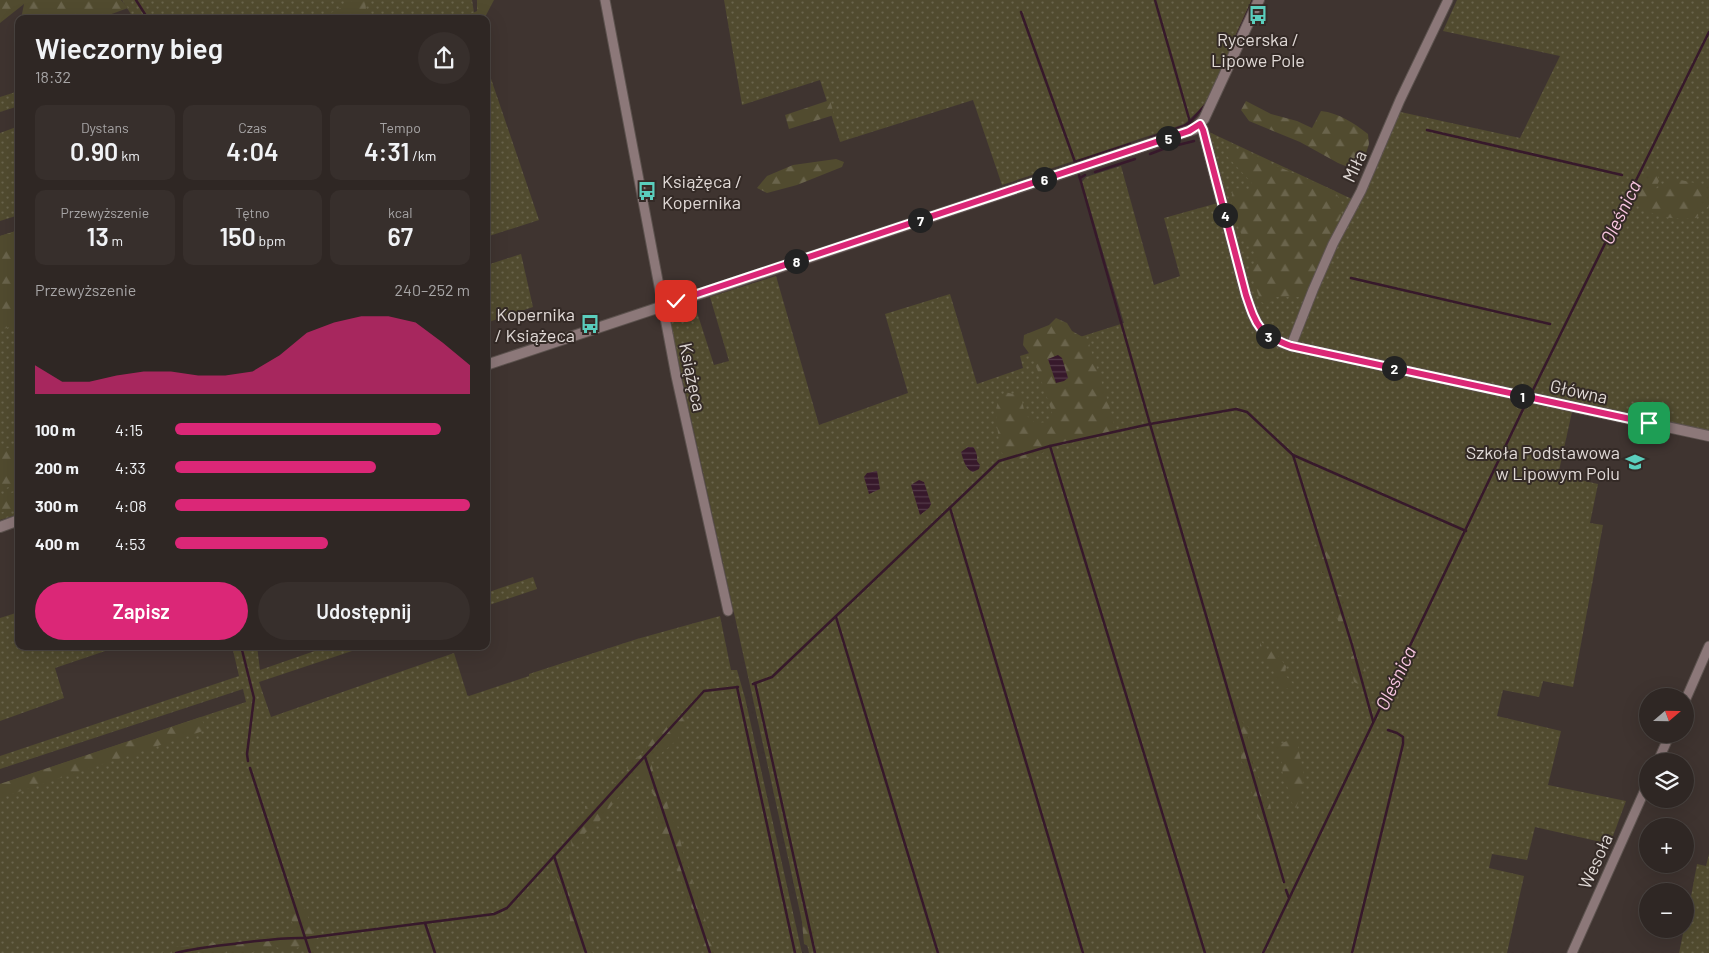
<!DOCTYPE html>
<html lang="pl">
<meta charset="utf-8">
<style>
:root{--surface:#2f2724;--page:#372f2c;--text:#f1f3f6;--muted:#a7a5a6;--line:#4a4441;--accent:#db2777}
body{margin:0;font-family:Barlow,sans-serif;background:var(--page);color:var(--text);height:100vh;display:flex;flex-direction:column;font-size:19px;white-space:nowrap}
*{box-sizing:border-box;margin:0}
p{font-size:16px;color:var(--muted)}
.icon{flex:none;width:28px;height:28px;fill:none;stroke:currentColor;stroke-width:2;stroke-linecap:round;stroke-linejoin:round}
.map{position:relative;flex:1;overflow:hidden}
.side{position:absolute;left:15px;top:15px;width:475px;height:635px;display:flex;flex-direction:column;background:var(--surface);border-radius:10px;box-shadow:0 5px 20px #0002,0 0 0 1px var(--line)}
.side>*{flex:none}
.needle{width:32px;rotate:70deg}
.buttons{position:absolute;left:1639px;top:688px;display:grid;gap:10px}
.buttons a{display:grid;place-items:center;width:55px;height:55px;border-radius:50%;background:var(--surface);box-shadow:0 5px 20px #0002,0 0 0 1px var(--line);font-size:25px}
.pin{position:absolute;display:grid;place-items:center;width:42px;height:42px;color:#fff;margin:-21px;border-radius:10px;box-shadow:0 2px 8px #0006}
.km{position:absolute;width:25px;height:25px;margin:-12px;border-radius:50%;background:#222;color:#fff;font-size:14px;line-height:25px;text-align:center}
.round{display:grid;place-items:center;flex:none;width:52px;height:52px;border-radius:26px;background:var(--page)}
.summary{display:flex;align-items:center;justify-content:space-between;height:85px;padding:0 20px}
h1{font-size:28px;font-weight:600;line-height:38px}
.metrics{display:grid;grid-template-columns:repeat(3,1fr);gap:8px;height:85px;padding:5px 20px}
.metrics div{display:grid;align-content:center;border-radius:10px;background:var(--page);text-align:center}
.metrics b{font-size:25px;font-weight:600}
.metrics small{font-size:14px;font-weight:400}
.metrics p{font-size:14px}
.chart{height:140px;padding:10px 20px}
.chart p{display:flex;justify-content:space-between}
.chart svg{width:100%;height:90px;margin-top:5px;fill:var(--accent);opacity:.7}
.button{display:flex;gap:10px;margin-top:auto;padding:10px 20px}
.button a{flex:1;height:58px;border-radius:30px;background:var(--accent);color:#fff;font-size:20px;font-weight:600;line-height:58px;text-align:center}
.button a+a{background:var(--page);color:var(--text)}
ul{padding:0 20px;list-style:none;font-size:16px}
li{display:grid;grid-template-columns:80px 60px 1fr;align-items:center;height:38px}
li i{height:12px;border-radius:6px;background:var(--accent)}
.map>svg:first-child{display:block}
.grass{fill:url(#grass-dots)}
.forest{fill:url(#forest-firs)}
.water{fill:url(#water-rules)}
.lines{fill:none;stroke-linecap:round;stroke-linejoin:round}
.stream{stroke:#37192b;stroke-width:2.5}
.minor-casing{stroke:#5c524e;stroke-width:11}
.tertiary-casing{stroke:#5c524e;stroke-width:12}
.minor{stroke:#8c7879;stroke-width:9}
.tertiary{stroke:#8c7879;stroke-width:10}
.route-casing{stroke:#fff;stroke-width:10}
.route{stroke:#db2777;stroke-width:6}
.labels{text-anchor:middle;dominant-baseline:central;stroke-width:4;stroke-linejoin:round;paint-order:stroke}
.poi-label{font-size:18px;fill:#e0d9d6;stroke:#342a26;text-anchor:end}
.street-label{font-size:18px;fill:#e0d9d6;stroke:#342a26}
.water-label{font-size:19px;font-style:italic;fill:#f9c6e1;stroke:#342a26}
</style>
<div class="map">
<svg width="1709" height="953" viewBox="0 0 1709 953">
<defs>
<pattern id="grass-dots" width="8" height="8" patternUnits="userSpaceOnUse" patternTransform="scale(1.25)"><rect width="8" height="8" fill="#514b2f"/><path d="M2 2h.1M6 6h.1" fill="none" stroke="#6a644c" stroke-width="1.8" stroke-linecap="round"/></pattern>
<pattern id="forest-firs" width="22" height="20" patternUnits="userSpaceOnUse" patternTransform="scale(1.25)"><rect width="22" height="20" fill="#514b2f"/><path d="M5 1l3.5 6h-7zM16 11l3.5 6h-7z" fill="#6a644c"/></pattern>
<pattern id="water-rules" width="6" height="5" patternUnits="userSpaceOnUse" patternTransform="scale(1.25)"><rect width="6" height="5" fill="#37192b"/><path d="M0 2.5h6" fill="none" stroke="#543a49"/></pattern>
</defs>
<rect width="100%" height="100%" fill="#3f3430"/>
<g class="grass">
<polygon points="122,0 472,0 475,19 134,19"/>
<polygon points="724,0 1255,0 1207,103 1184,124 1002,185 973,100 840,142 820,80 742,105"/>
<polygon points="1457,0 1709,0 1709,432 1574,403 1558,475 1598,484 1590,523 1603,525 1573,687 1543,681 1539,697 1503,690 1497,716 1561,731 1548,785 1626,801 1610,844 1535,827 1527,860 1492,854 1489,868 1524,876 1507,953 809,953 669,318 672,309 694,303 714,365 729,361 710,297 776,276 819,425 908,393 885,314 950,294 977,384 1023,368 1020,356 1124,323 1082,182 1086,177 1121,166 1154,285 1180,276 1164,218 1225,201 1209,132 1354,200 1396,111 1520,138 1560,56 1443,31"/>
<polygon points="486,64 539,220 486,237"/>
<polygon points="19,91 19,106 0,112 0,97"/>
<polygon points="19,126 19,215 0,221 0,133"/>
<polygon points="19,230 19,514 0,520 0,236"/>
<polygon points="521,254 533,307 486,323 486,262 487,265"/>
<polygon points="533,577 537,589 486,606 486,593"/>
<polygon points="19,612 19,646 120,646 55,668 64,698 0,721 0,618"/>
<polygon points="720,616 731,670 737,670 745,698 802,953 0,953 0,784 246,702 243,689 0,769 0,756 239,676 232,646 257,646 260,670 329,646 367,646 259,682 271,717 454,653 467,694 467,695 469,696 529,676 529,674 637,639"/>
<polygon points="1709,854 1709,953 1679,953 1684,929 1685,929 1697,864 1706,866"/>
</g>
<g class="forest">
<polygon points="0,0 121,0 128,8 98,19 21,19 24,4 0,23"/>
<polygon points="354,0 365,0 367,19 317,19 337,10"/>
<polygon points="477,0 494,0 484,19 440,19 443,16 461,18 477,11"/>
<polygon points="830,100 834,115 789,129 785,115"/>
<path d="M 1246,101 L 1271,114 L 1297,121 L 1312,128 L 1321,111 C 1339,113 1354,123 1368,134 L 1369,144 L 1362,165 L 1353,169 L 1338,163 L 1300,142 L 1249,121 L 1241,110 Z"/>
<polygon points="1235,149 1249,152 1272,164 1335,191 1342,204 1341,215 1310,285 1302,297 1276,297 1268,305 1261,302 1250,271 1258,263 1253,250 1243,238 1235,219 1231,201 1233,188 1255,190 1251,182 1225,154"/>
<polygon points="836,159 844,162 842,167 797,185 767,193 757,188 767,176 793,165"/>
<path d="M 1656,169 L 1659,181 L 1655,190 L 1671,178 L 1709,186 L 1709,206 L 1703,210 L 1696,218 C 1680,220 1658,218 1644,209 C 1641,207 1639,202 1636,200 L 1638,188 L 1646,173 Z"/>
<polygon points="19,230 19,324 0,330 0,236"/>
<path d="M 1056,318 L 1067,323 L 1072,331 L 1088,340 C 1097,372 1110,401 1116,433 L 1053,447 L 1039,455 L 1010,461 L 1000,451 C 1000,436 993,417 998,402 C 999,399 1003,395 1005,392 L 1021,396 L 1025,414 L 1035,423 L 1049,422 L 1052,412 L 1034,360 L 1023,345 L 1024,335 L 1049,325 Z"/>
<polygon points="19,444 19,482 0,491 0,451"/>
<polygon points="19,490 19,506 0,513 0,498"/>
<path d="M 1322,538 L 1330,545 C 1329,556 1333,564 1331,574 L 1322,573 L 1321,561 L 1314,546 Z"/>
<path d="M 1335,594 L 1341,595 C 1347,604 1349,620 1347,631 L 1342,630 L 1332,606 Z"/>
<polygon points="1260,640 1269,651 1274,651 1286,666 1285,675 1294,685 1291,690 1279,685 1272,668 1260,657"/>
<path d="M 1357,653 C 1364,664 1370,675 1364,687 L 1354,682 L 1351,666 L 1351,657 Z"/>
<path d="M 1233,699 L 1240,707 L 1239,718 L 1249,728 L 1248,744 L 1258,778 L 1270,804 L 1273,820 L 1263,822 L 1257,817 L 1258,807 L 1253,802 L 1251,776 L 1246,774 C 1245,769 1242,763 1241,758 C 1241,752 1244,747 1240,739 C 1235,728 1230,732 1233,717 L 1228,711 L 1228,703 Z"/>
<path d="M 678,715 L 690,720 L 680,730 L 678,739 L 651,762 L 655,778 L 667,801 L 670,818 L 677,825 L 684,857 L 699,898 L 715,953 L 708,953 L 707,950 L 701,944 L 695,923 L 694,912 L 685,895 L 682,881 L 679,878 L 672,855 L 658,827 L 656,800 L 645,777 L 635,776 L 597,824 L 585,833 L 582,843 L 572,848 L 570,828 L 586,816 L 585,806 L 595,805 L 616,782 L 626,772 L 631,762 L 643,753 L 653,737 C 662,734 669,726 672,717 Z"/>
<polygon points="201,717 206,730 0,798 0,784"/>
<path d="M 1296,737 L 1304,775 L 1303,788 L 1296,808 C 1286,798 1293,791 1283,781 L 1282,762 L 1273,747 Z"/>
<polygon points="557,876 563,876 570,896 571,907 577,916 586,943 593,953 583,953 581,946 569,929 570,919 568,907 563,898 560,884 557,879"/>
<path d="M 292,895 C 308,901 314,938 317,953 L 306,953 L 304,946 L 288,950 L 275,947 L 250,953 L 162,953 L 173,947 L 255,939 L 272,933 L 284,935 L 294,932 L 288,901 Z"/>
<path d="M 801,912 L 809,912 C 814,925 816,936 814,949 L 804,944 Z"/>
</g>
<g class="water">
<polygon points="1058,355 1062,358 1068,378 1064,381 1056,383 1048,359"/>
<path d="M 968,447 L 973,447 C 976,450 978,457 977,461 L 980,465 L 979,469 L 973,472 C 966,470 963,459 961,452 Z"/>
<polygon points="877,471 880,489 869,494 864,477 867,473"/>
<polygon points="919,480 924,482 931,504 929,508 920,515 911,485"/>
</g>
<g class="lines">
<g class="stream">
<polyline points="136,0 148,19"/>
<polyline points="1155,0 1190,122"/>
<polyline points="1021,12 1075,162 1130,144"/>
<polyline points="1233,44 1253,0"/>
<polyline points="1427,130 1622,175"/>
<polyline points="1150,138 1184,126 1190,122 1206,104"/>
<polyline points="1174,146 1194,141"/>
<polyline points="1150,154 1163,149"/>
<polyline points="1095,172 1135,159"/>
<polyline points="1079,175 1150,424 1284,882"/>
<polyline points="1080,178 1085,175"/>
<polyline points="1351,278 1550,324"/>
<polyline points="1532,392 1709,32"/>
<polyline points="1050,446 1205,953"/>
<polyline points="1293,455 1352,645 1373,721"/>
<polyline points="950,508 1083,953"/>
<polyline points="836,617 938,953"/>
<polyline points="241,646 254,698 247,754 248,761"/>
<polyline points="755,683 815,953"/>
<polyline points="753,684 772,677 999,461 1050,446 1150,424 1236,409 1247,412 1293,455 1466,531"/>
<polyline points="737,687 795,953"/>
<polyline points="645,757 710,953"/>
<polyline points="250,768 310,953"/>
<polyline points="554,856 586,953"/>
<polyline points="1286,890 1289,898"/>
<polyline points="425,923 435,953"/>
<path d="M 176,953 C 195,948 214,946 233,944 C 257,941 282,937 306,938 L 494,914 L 507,908 L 704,691 L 738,687"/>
<polyline points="1263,953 1526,403"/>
<polyline points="1352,953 1403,744 1403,737 1397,733 1388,730"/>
</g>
<g class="minor-casing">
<g id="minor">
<polyline points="605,0 676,376 728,611"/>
<polyline points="1291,346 1313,290 1333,244 1361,191 1400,100 1448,0"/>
<polyline points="1685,701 1709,646"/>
<polyline points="1658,761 1670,734"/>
<polyline points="1572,953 1648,783"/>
</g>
</g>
<g class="tertiary-casing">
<g id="tertiary">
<path d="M 1200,124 L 1203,130 L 1246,295 C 1256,325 1259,336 1291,346 L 1709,436"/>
<polyline points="486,365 1195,129 1204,119 1259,0"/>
<polyline points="0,527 19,520"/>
</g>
</g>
<use href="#minor" class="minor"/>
<use href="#tertiary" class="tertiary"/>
</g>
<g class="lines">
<g class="route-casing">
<path id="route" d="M 676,301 L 1189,131 L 1200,124 L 1203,130 L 1246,295 C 1256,325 1259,335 1291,346 L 1649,423"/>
</g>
<use href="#route" class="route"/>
</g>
<defs>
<g id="bus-bare" transform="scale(1.5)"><path d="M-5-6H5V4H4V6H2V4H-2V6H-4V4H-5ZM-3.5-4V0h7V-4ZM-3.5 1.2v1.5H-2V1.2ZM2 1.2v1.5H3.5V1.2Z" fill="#5acebd" stroke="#342a26" stroke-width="2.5" paint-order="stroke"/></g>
<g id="school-bare" transform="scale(1.5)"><path d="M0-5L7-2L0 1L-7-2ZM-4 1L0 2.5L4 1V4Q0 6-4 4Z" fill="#5acebd" stroke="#342a26" stroke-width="2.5" paint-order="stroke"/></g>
</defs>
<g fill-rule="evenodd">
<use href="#bus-bare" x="1258" y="15"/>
<use href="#bus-bare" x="647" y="191"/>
<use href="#bus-bare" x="590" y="324"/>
<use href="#school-bare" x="1635" y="462"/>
</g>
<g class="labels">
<g class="poi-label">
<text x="1258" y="39" text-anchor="middle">Rycerska /<tspan x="1258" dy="21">Lipowe Pole</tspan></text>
<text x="662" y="181" text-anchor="start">Książęca /<tspan x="662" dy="21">Kopernika</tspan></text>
<text x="575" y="314">Kopernika<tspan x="575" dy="21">/ Książeca</tspan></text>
<text x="1620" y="452">Szkoła Podstawowa<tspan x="1620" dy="21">w Lipowym Polu</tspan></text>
</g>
<g class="street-label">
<text transform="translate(1354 166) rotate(-65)">Miła</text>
<text transform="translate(693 377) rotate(78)">Książęca</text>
<text transform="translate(1579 391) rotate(12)">Główna</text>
<text transform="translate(1595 861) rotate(-66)">Wesoła</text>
</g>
<g class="water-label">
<text transform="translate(1620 212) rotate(-64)">Oleśnica</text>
<text transform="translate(1395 678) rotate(-64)">Oleśnica</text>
</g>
</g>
</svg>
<div class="buttons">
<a><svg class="needle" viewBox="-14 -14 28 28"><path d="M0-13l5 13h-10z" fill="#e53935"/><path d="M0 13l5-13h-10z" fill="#a7a5a6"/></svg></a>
<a><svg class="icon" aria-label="layers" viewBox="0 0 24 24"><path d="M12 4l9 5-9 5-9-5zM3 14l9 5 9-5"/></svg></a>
<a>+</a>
<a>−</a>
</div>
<div class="pin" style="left:1649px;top:423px;background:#1e9e55"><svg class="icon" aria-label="arrive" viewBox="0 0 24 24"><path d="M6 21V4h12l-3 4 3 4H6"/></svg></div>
<div class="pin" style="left:676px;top:301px;background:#d93025"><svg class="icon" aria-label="check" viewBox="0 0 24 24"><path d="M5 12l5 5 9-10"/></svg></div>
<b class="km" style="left:1522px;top:396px">1</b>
<b class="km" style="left:1394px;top:368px">2</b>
<b class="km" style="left:1268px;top:336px">3</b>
<b class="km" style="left:1225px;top:215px">4</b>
<b class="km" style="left:1168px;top:138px">5</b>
<b class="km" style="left:1044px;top:179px">6</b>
<b class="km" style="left:920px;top:220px">7</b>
<b class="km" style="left:796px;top:261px">8</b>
<section class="side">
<div class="summary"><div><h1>Wieczorny bieg</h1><p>18:32</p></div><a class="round"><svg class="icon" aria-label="share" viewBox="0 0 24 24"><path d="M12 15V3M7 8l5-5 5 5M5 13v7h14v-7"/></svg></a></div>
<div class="metrics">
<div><p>Dystans</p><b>0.90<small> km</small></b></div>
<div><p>Czas</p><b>4:04</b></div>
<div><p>Tempo</p><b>4:31<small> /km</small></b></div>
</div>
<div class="metrics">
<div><p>Przewyższenie</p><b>13<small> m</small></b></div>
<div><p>Tętno</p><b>150<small> bpm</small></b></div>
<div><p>kcal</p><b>67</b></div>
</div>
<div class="chart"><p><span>Przewyższenie</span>240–252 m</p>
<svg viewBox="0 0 160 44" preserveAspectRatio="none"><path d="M0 44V30L10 38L20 38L30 35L40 33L50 33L60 35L70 35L80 33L90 25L100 14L110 9L120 6L130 6L140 9L150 19L160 30V44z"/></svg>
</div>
<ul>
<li><b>100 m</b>4:15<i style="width:90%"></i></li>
<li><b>200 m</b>4:33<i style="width:68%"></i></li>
<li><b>300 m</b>4:08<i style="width:100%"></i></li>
<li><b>400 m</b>4:53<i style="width:52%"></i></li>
</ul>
<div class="button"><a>Zapisz</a><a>Udostępnij</a></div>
</section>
</div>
